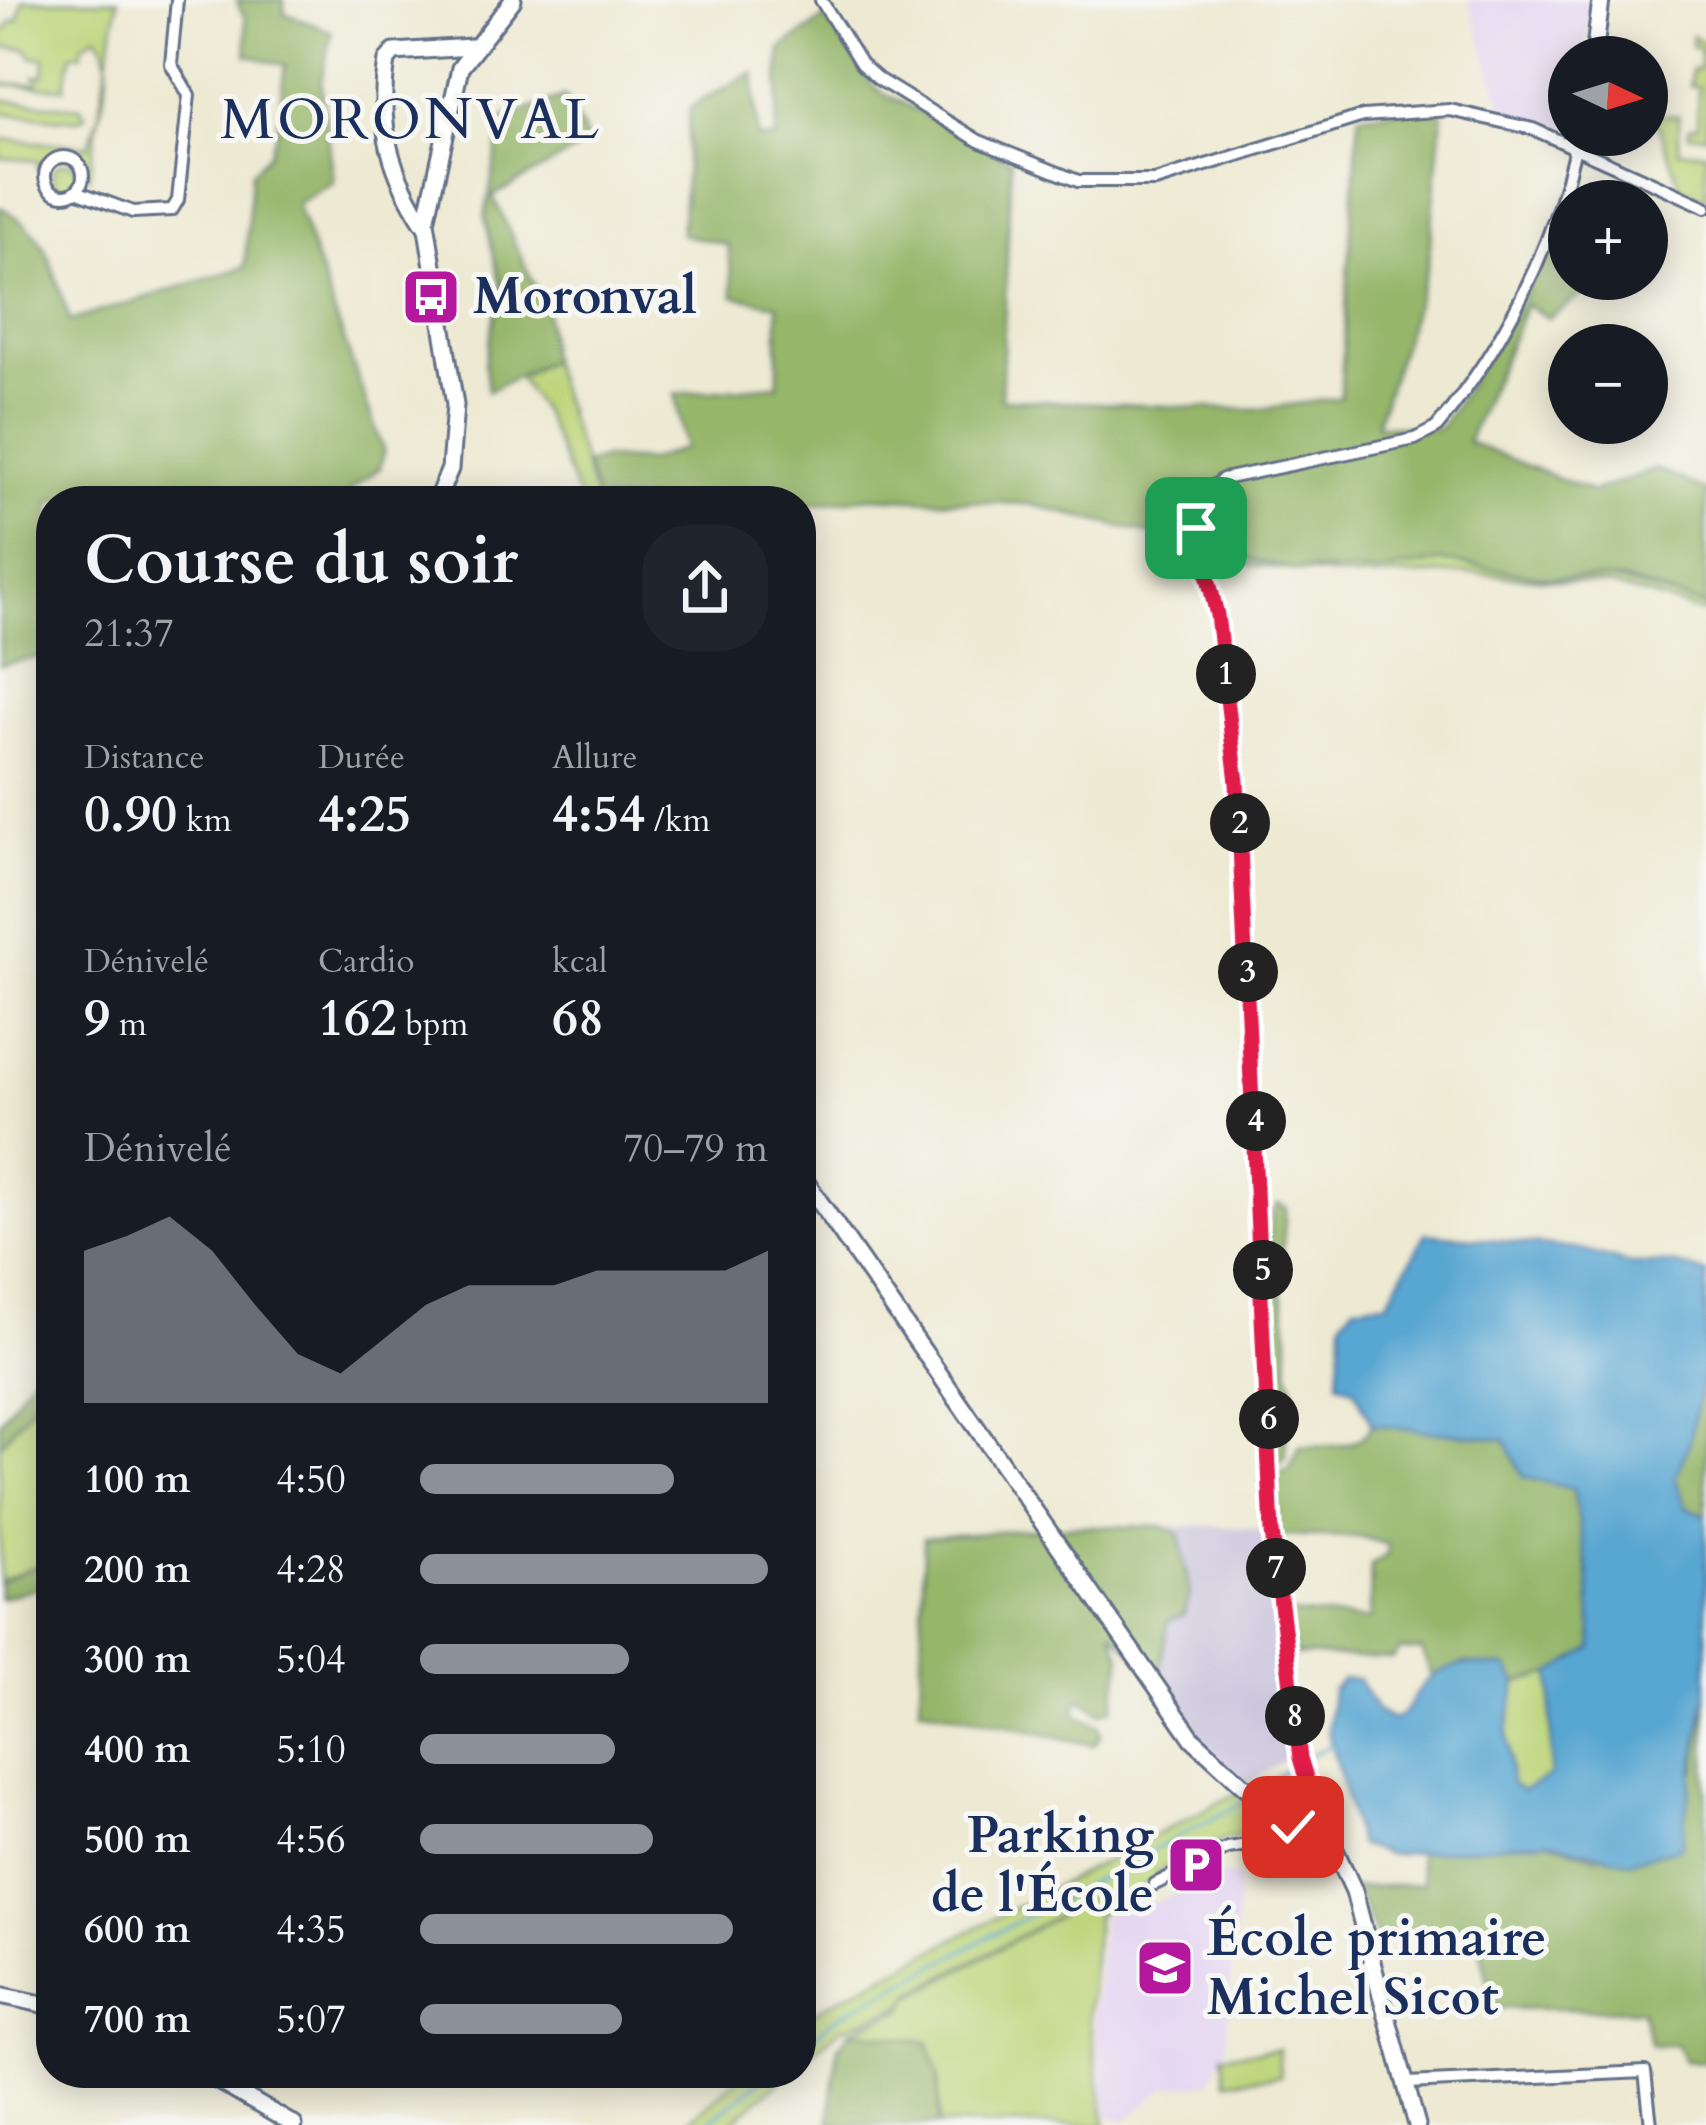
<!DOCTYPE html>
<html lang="fr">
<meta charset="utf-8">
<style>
:root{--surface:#171b24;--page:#20242c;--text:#f1f3f6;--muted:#9ea1a6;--accent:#8c9099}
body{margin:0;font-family:Cardo,serif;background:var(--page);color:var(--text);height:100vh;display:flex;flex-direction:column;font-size:45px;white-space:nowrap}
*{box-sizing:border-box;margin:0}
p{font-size:39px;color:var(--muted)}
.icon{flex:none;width:66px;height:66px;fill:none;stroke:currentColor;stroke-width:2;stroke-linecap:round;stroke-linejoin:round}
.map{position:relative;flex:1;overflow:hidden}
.drawer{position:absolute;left:36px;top:486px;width:780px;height:1602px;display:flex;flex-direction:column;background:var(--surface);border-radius:48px;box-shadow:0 6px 30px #0003}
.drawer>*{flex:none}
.needle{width:78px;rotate:94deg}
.buttons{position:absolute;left:1548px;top:36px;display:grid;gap:24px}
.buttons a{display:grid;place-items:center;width:120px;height:120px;border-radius:50%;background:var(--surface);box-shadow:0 6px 30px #0003;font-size:60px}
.pin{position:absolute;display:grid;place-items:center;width:102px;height:102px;color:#fff;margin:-51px;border-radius:24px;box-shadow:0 6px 18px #0006}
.km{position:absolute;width:60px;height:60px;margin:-30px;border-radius:50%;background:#222;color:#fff;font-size:33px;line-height:60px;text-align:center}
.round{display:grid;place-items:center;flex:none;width:126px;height:126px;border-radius:48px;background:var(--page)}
.headline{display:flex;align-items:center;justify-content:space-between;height:204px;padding:0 48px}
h1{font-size:66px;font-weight:700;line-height:90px}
.stats{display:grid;grid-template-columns:repeat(3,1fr);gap:18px;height:204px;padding:12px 48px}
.stats div{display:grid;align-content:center}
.stats b{font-size:51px;font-weight:700}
.stats small{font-size:33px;font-weight:400}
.stats p{font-size:33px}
.chart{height:336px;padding:24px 48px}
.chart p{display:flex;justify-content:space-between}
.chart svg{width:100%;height:216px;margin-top:12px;fill:var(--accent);opacity:.7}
ul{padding:0 48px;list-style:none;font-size:39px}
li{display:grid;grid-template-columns:192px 144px 1fr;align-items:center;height:90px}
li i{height:30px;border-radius:15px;background:var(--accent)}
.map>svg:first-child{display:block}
.built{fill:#e3d3f2}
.industrial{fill:#c6c0da}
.green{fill:#bdd57a;stroke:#6c826c;stroke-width:3}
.forest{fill:#96b66a;stroke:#587264;stroke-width:3}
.water{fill:#59a6d2;stroke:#3a6a98;stroke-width:3}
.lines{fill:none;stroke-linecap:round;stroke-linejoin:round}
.stream{stroke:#59a6d2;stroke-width:3}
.street-casing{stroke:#647087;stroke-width:16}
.secondary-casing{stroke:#647087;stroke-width:21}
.street{stroke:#fff;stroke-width:10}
.secondary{stroke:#fff;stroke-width:15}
.route-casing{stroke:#fff;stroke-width:24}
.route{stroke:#e11d48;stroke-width:15}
.labels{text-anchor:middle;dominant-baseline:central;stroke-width:10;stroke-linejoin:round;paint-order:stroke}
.poi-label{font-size:51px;font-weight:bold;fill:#1b2f5e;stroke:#f6f6f2;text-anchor:start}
.quarter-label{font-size:57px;letter-spacing:3px;fill:#1b2f5e;stroke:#f6f6f2}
</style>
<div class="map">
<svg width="1706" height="2125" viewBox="0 0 1706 2125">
<rect width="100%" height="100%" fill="#f6f6f2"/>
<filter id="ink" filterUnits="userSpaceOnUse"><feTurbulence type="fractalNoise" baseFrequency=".00833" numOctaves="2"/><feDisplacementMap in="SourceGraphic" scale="24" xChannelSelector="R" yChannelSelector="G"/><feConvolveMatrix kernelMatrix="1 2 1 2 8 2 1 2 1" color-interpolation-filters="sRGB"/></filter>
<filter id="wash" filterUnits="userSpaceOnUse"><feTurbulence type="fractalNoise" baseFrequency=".004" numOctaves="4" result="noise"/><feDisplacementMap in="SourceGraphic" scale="48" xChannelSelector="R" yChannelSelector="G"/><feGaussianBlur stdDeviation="2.7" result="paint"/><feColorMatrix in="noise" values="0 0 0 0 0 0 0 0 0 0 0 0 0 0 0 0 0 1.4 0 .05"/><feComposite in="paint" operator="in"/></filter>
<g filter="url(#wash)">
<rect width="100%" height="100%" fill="#ede9d2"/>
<g class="built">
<polygon points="1468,0 1592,0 1582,57 1569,57 1567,138 1505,112"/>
<polygon points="1214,1874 1239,1876 1226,2050 1209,2083 1167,2087 1125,2121 1108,2116 1094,2019 1102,1917 1131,1903 1157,1902"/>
</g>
<polygon class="industrial" points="1219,1526 1268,1530 1297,1751 1248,1784 1205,1744 1157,1678 1168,1643 1168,1621 1183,1615 1190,1595 1183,1542 1165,1527"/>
<g class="green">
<path d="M 23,0 L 118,0 L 89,177 L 70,154 L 51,158 L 43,171 L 38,170 L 38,161 L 0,158 L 0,139 L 88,146 C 100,115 121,62 97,35 L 83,44 L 81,54 L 72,54 L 64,88 L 0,84 L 38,84 L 35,76 L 44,76 L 45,58 L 32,57 L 27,49 L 0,47 L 0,37 L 13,20 L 18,21 Z"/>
<polygon points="1692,36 1706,44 1706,135 1689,134 1689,127 1697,126 1698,86 1690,86 1691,70 1699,69 1700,48 1692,47"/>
<polygon points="0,100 80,107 85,115 78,120 0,113"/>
<polygon points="1654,115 1679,116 1679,151 1706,152 1706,198 1681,188"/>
<circle cx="65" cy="176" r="13"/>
<polygon points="549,360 596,501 580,501 544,415 519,378"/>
<polygon points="1203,550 1296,570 1443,561 1547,577 1605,578 1706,606 1706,613 1610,585 1471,573 1354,578 1232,563 1208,566"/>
<polygon points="51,1381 51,1560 0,1581 0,1445"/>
<polygon points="1552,1673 1550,1776 1522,1791 1511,1784 1507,1734 1517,1683"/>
<polygon points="1239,1792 1257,1809 1261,1834 1225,1838 1156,1872 1158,1879 1096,1915 1089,2018 1106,2125 939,2125 938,2076 924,2041 848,2031 904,2009 909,1998 1082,1903 914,1992 903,2006 841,2028 801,2062 801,2023 821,2008"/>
<polygon points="1278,2049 1280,2076 1226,2081 1223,2054"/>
<polygon points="744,2073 789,2073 729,2125 684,2125"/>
</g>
<g class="forest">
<path d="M 236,0 L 284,0 L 284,13 L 332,32 L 321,82 L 334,182 L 296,204 L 384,453 L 380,468 L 350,490 L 353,501 L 51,501 L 51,655 L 0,665 L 0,207 C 53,234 51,270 70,321 L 245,267 L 251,173 L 270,152 L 277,132 L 285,65 L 247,55 L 245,18 Z"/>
<polygon points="825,18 875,88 1011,161 1001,399 1254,410 1340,398 1359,114 1443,106 1428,265 1376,425 1439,429 1520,304 1564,216 1569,218 1569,279 1585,279 1590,290 1548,318 1526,305 1467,442 1593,492 1656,469 1706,491 1706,606 1622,580 1547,577 1443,561 1377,573 1296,570 1028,504 870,497 801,506 801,501 596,501 586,464 604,458 647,461 685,448 675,394 778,385 778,305 734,296 728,245 681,234 690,107 754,72 758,138 776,139 781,49"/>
<polygon points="565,96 589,143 493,196 546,311 549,360 488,391 485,363 501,286 485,218 503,119"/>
<path d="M 1278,1204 L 1286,1208 L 1280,1280 L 1289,1337 L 1288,1370 L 1297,1399 L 1286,1427 L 1286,1457 L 1279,1463 L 1273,1455 C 1272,1415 1257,1225 1278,1204 Z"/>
<polygon points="51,1347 51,1381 0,1445 0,1422"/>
<polygon points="1706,1360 1706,1515 1686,1507 1675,1478 1689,1444"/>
<path d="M 1372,1425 L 1505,1439 L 1523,1477 L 1573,1489 L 1588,1571 L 1593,1649 L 1552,1673 L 1517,1683 L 1508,1668 L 1464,1663 L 1432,1676 L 1421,1650 L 1399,1650 L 1393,1659 L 1296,1655 L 1286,1614 L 1370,1620 L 1371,1565 L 1387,1555 L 1388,1545 L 1363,1537 L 1279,1535 L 1276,1475 L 1290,1468 L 1300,1447 C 1326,1446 1359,1451 1372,1425 Z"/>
<polygon points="1071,1526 1165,1527 1180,1534 1190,1595 1183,1615 1168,1621 1160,1676 1157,1678 1111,1630 1122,1657 1113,1708 1101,1713 1083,1699 1075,1706 1078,1715 1099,1726 1101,1735 1093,1745 920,1707 924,1538"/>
<polygon points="51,1560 51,1584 0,1598 0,1581"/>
<polygon points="1706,1693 1706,2062 1684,2061 1677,2045 1651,2045 1641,2010 1494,2008 1477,1933 1377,1938 1355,1888 1422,1884 1417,1851 1548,1841 1597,1857 1696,1770"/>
<polygon points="853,2030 929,2043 938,2076 939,2125 829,2125 838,2046"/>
</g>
<path class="water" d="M 1426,1233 L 1578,1249 L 1631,1264 L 1673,1264 L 1706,1273 L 1706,1360 L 1689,1444 L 1675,1478 L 1686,1507 L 1706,1515 L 1706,1693 L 1681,1847 L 1628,1861 L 1548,1841 L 1389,1855 L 1358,1845 L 1328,1732 L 1332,1690 L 1342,1679 L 1358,1679 L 1378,1712 L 1393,1720 C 1407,1714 1409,1703 1418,1691 C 1444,1658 1471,1664 1508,1668 L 1517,1683 L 1507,1733 L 1511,1784 L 1522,1791 L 1550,1776 L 1552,1673 L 1593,1648 L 1588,1571 L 1573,1489 L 1523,1477 L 1505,1439 L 1372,1425 L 1355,1390 L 1338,1382 L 1342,1320 L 1355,1304 L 1387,1302 Z"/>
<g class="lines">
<g class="stream">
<polyline points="1306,1758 1332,1744"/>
<polyline points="1262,1788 1297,1762"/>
<polyline points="801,2046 835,2018 1250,1799"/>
<polyline points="705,2125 769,2073"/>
</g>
</g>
</g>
<g filter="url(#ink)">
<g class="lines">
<g class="street-casing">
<g id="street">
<polyline points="821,0 861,64 878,79 979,141 1078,181 1155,181 1363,116 1450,110 1533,129 1706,207"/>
<circle cx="64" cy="176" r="19"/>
<polyline points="76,191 133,212 172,210 178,200 189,95 171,64 177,0"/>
<path d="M 1203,495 L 1223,479 L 1415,439 L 1436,428 C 1503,348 1552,249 1575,148"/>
<polyline points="1197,515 1220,635 1237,781 1272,1532 1300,1758 1318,1816 1314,1834"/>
<polyline points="1155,1884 1228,1848 1274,1841 1299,1824"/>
<polyline points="1407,2083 1645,2072 1651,2125"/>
</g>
</g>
<g class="secondary-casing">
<g id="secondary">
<polyline points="1594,57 1601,0"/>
<polyline points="1575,148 1577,135"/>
<path d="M 426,227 C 390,173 377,126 387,60 L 394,52 L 471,47"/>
<polyline points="436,501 450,469 455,405 426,222 460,68 513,0"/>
<polyline points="801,1175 1193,1739 1243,1785 1336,1852 1354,1891 1372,1961"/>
<polyline points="1370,1955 1417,2125"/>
<polyline points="0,1995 51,2006"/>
<polyline points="204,2073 294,2125"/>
</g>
</g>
<use href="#street" class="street"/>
<use href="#secondary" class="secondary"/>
</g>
</g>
<g class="lines" filter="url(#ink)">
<g class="route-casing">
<polyline id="route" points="1196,528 1217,615 1237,782 1272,1532 1300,1758 1318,1816 1314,1834 1299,1824 1293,1827"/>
</g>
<use href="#route" class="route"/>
</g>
<defs>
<g id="bus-square" transform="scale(3)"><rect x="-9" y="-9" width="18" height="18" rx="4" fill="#b5179e" stroke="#f6f6f2"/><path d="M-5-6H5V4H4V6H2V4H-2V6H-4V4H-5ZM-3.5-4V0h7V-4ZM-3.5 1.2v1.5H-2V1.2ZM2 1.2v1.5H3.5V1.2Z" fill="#fff"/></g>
<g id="parking-square" transform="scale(3)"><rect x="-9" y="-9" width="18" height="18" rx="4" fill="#b5179e" stroke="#f6f6f2"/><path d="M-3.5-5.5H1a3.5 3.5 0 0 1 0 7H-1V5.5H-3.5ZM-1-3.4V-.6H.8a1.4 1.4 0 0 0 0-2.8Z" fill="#fff"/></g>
<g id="school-square" transform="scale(3)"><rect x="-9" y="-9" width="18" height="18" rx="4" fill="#b5179e" stroke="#f6f6f2"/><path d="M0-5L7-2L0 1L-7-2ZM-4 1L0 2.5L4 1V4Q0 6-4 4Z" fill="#fff"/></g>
</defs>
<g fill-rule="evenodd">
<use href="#bus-square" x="431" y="297"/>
<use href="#parking-square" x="1196" y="1865"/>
<use href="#school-square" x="1165" y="1968"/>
</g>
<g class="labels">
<g class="poi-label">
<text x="473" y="297">Moronval</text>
<text x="1154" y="1836" text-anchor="end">Parking<tspan x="1154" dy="59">de l'École</tspan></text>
<text x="1207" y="1939">École primaire<tspan x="1207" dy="59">Michel Sicot</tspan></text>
</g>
<g class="quarter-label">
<text x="411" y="120">MORONVAL</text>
</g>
</g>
</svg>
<div class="buttons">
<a><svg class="needle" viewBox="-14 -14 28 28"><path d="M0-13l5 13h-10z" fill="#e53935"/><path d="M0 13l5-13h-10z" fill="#9ea1a6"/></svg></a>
<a>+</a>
<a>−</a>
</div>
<div class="pin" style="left:1196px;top:528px;background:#1e9e55"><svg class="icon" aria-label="arrive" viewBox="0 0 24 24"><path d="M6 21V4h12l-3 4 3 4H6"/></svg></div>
<div class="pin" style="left:1293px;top:1827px;background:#d93025"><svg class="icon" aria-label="check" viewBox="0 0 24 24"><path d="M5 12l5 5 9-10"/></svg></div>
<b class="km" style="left:1226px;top:674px">1</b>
<b class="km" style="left:1240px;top:823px">2</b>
<b class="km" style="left:1248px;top:972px">3</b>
<b class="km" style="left:1256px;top:1121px">4</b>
<b class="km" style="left:1263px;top:1270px">5</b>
<b class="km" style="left:1269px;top:1419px">6</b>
<b class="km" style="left:1276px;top:1568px">7</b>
<b class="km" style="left:1295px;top:1716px">8</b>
<section class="drawer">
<div class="headline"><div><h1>Course du soir</h1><p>21:37</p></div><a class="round"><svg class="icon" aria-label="share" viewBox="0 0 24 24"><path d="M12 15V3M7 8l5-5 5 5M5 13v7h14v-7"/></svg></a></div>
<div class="stats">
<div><p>Distance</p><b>0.90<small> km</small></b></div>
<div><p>Durée</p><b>4:25</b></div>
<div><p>Allure</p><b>4:54<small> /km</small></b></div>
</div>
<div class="stats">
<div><p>Dénivelé</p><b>9<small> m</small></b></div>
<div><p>Cardio</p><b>162<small> bpm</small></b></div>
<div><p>kcal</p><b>68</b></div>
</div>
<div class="chart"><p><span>Dénivelé</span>70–79 m</p>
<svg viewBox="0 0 160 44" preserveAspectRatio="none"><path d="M0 44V13L10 10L20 6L30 13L40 24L50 34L60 38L70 31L80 24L90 20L100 20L110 20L120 17L130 17L140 17L150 17L160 13V44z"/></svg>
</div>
<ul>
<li><b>100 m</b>4:50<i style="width:73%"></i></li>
<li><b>200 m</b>4:28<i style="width:100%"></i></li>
<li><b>300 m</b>5:04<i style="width:60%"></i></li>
<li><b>400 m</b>5:10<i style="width:56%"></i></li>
<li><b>500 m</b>4:56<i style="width:67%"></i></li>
<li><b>600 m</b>4:35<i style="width:90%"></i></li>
<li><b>700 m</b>5:07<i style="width:58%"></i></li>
</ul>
</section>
</div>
